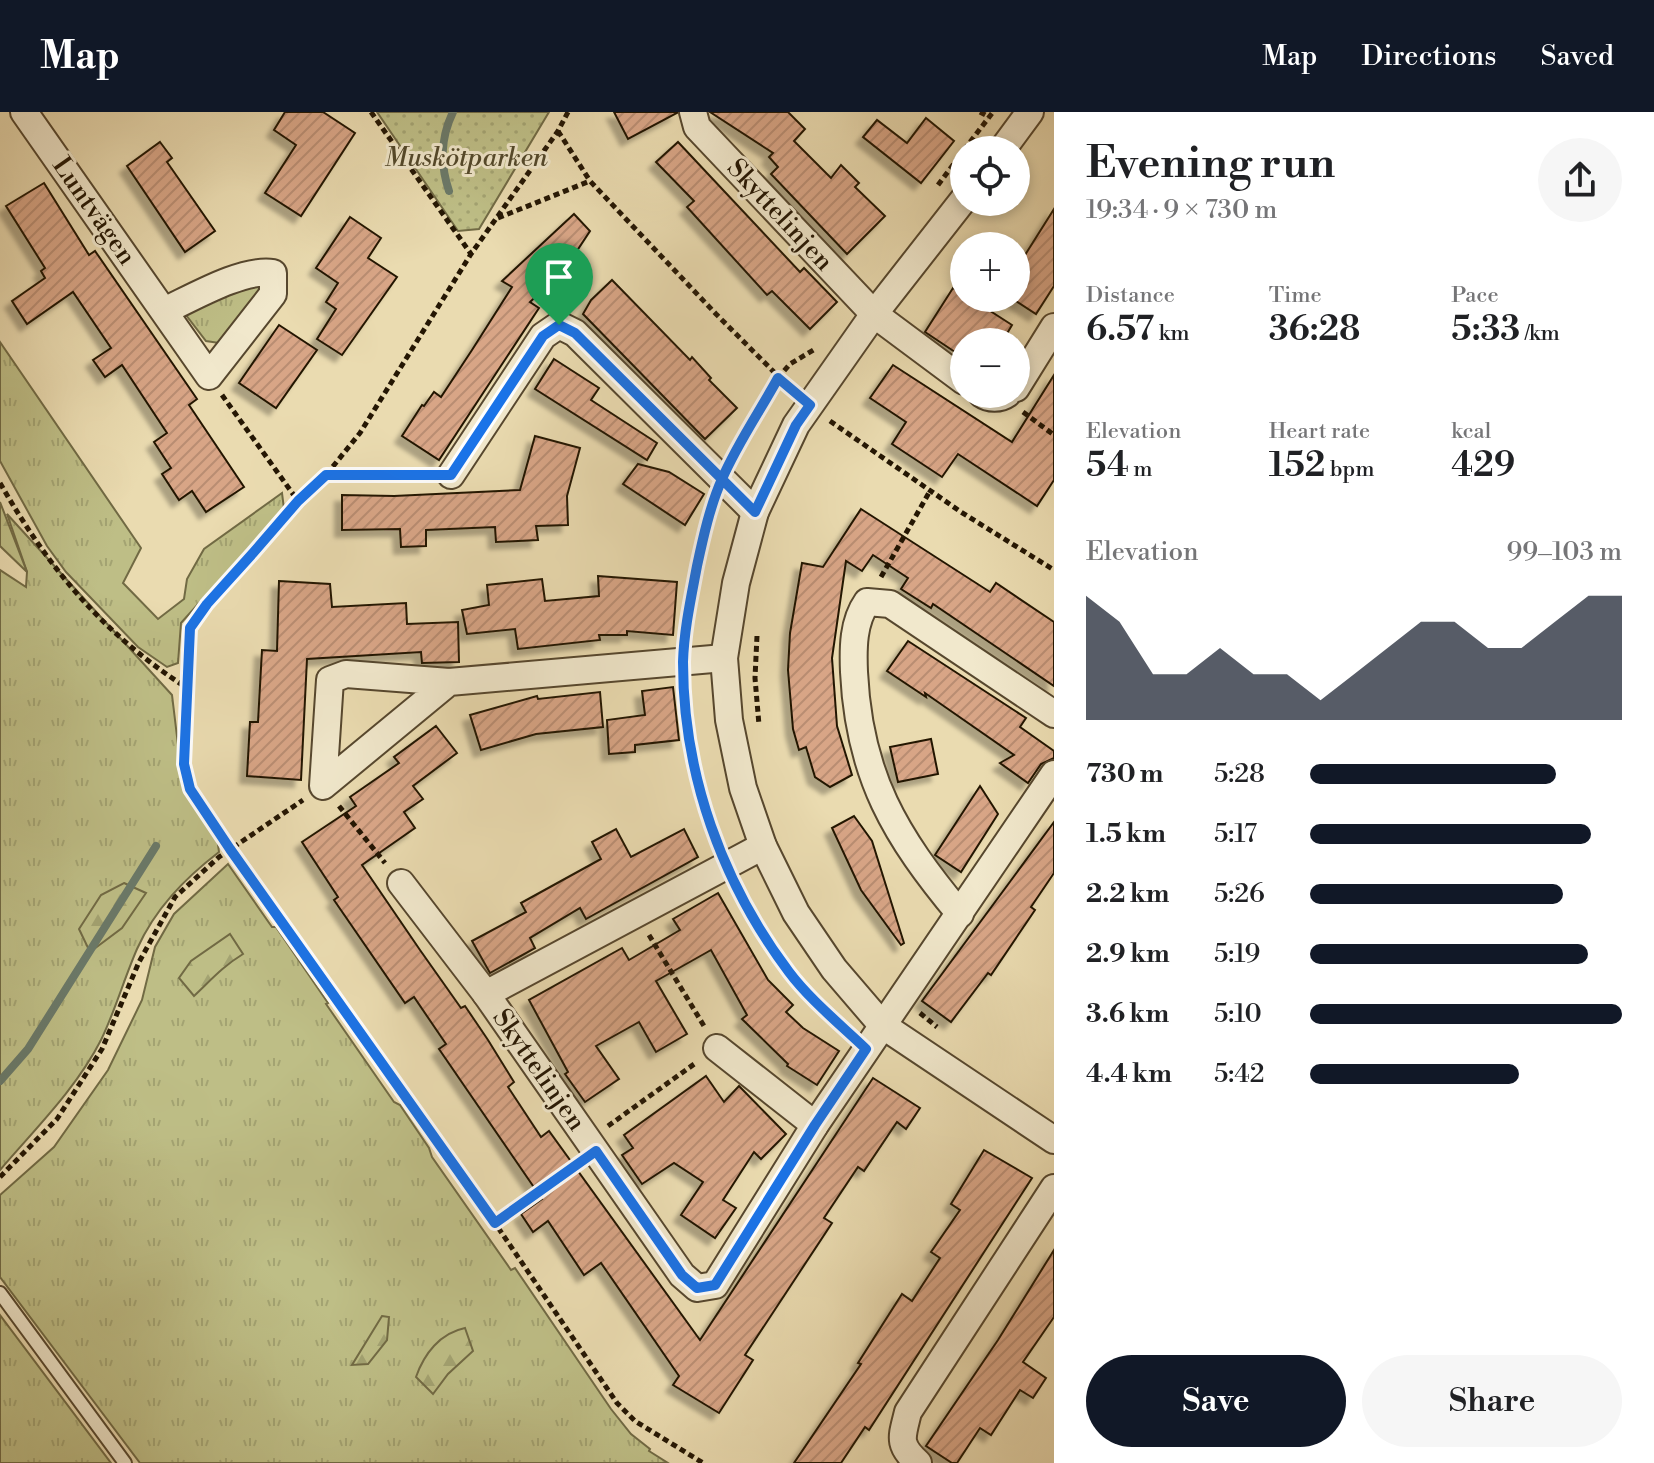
<!DOCTYPE html>
<meta charset="utf-8">
<style>
:root{--surface:#fff;--page:#f6f6f6;--text:#202124;--muted:#757577;--accent:#111827}
body{margin:0;font-family:"Libre Bodoni",serif;background:var(--page);color:var(--text);height:100vh;display:flex;flex-direction:column;font-size:30px;white-space:nowrap}
*{box-sizing:border-box;margin:0}
p{font-size:26px;color:var(--muted)}
.icon{flex:none;width:44px;height:44px;fill:none;stroke:currentColor;stroke-width:2;stroke-linecap:round;stroke-linejoin:round}
.map{position:relative;flex:1;overflow:hidden}
.sheet{display:flex;flex-direction:column;background:var(--surface);width:600px}
.sheet>*{flex:none}
.controls{position:absolute;left:950px;top:24px;display:grid;gap:16px}
.controls a{display:grid;place-items:center;width:80px;height:80px;border-radius:50%;background:var(--surface);box-shadow:0 4px 12px #0003;font-size:40px}
.pin{position:absolute;display:grid;place-items:center;width:68px;height:68px;color:#fff;margin:-82px -34px;border-radius:50% 50% 50% 0;rotate:-45deg;box-shadow:0 0 8px #0007}
.pin .icon{rotate:45deg}
.round{display:grid;place-items:center;flex:none;width:84px;height:84px;border-radius:42px;background:var(--page)}
.head{display:flex;align-items:center;justify-content:space-between;height:136px;padding:0 32px}
h1{font-size:44px;font-weight:600;line-height:60px}
.stats{display:grid;grid-template-columns:repeat(3,1fr);gap:12px;height:136px;padding:8px 32px}
.stats div{display:grid;align-content:center}
.stats b{font-size:34px;font-weight:600}
.stats small{font-size:22px;font-weight:400}
.stats p{font-size:22px}
.chart{height:224px;padding:16px 32px}
.chart p{display:flex;justify-content:space-between}
.chart svg{width:100%;height:144px;margin-top:8px;fill:var(--accent);opacity:.7}
.cta{display:flex;gap:16px;margin-top:auto;padding:16px 32px}
.cta a{flex:1;height:92px;border-radius:48px;background:var(--accent);color:#fff;font-size:32px;font-weight:600;line-height:92px;text-align:center}
.cta a+a{background:var(--page);color:var(--text)}
ul{padding:0 32px;list-style:none;font-size:26px}
li{display:grid;grid-template-columns:128px 96px 1fr;align-items:center;height:60px}
li i{height:20px;border-radius:10px;background:var(--accent)}
header{display:flex;align-items:center;gap:48px;box-sizing:border-box;height:112px;padding:0 40px;background:var(--accent);color:#fff}
header strong{font-size:38px}
nav{display:flex;gap:44px;margin-inline-start:auto;font-size:28px}
main{display:flex;flex:1;min-height:0}
.map>svg:first-child{display:block}
.grass{fill:url(#grass-tufts);stroke:#716a44;stroke-width:2}
.forest{fill:url(#forest-firs);stroke:#716a44;stroke-width:2}
.park{fill:url(#park-dots);stroke:#716a44;stroke-width:2}
.lines{fill:none;stroke-linecap:round;stroke-linejoin:round}
.stream{stroke:#6a7969;stroke-width:8}
.building{fill:url(#building-hatch);stroke:#241603;stroke-width:2;filter:url(#shadow)}
.lane-casing{stroke:#56472e;stroke-width:16}
.street-casing{stroke:#56472e;stroke-width:30}
.path{stroke:#241603;stroke-width:5;stroke-dasharray:6 4;stroke-linecap:butt}
.lane{stroke:#f1e8cc;stroke-width:12}
.street{stroke:#f1e8cc;stroke-width:26}
.route-casing{stroke:#fff;stroke-width:16}
.route{stroke:#1a73e8;stroke-width:10}
.labels{text-anchor:middle;dominant-baseline:central;stroke-width:6;stroke-linejoin:round;paint-order:stroke}
.park-label{font-size:26px;font-style:italic;fill:#52482a;stroke:#f1e8cc}
.street-label{font-size:26px;fill:#241603;stroke:#f1e8cc}
</style>
<header>
<strong>Map</strong>
<nav><a>Map</a><a>Directions</a><a>Saved</a></nav>
</header>
<main>
<div class="map">
<svg width="1054" height="1351" viewBox="0 0 1054 1351">
<defs>
<pattern id="grass-tufts" width="24" height="20" patternUnits="userSpaceOnUse" patternTransform="scale(2)"><rect width="24" height="20" fill="#bebe86"/><path d="M3 7l-1-3M5 7V3M7 7l1-3M15 17l-1-3M17 17v-4M19 17l1-3" fill="none" stroke="#a3a372"/></pattern>
<pattern id="forest-firs" width="22" height="20" patternUnits="userSpaceOnUse" patternTransform="scale(2)"><rect width="22" height="20" fill="#bebe86"/><path d="M5 1l3.5 6h-7zM16 11l3.5 6h-7z" fill="#a3a372"/></pattern>
<pattern id="park-dots" width="8" height="8" patternUnits="userSpaceOnUse" patternTransform="scale(2)"><rect width="8" height="8" fill="#bebe86"/><path d="M2 2h.1M6 6h.1" fill="none" stroke="#a3a372" stroke-width="1.8" stroke-linecap="round"/></pattern>
<pattern id="building-hatch" width="6" height="6" patternUnits="userSpaceOnUse" patternTransform="scale(2)"><rect width="6" height="6" fill="#d8a586"/><path d="M-1 1l2-2M0 6l6-6M5 7l2-2" fill="none" stroke="#b98d72"/></pattern>
<filter id="shadow"><feDropShadow dx="-7" dy="7" stdDeviation="2" flood-color="#0004"/></filter>
</defs>
<rect width="100%" height="100%" fill="#eadbb0"/>
<filter id="stains"><feTurbulence type="fractalNoise" baseFrequency=".0025" numOctaves="4"/><feColorMatrix values="0 0 0 0 .2 0 0 0 0 .09 0 0 0 0 .02 0 0 0 .5 -.17"/></filter>
<radialGradient id="worn" r=".72"><stop offset=".6" stop-color="#630" stop-opacity="0"/><stop offset="1" stop-color="#630" stop-opacity=".3"/></radialGradient>
<g class="grass">
<polygon points="261,167 266,171 219,231 206,229 186,203 191,197"/>
<polygon points="0,230 141,436 123,471 158,507 184,487 187,467 204,437 282,381 284,397 181,511 178,551 167,555 138,535 66,460 47,434 0,349"/>
<path d="M 7,402 L 172,583 L 182,666 L 187,679 L 217,725 L 219,740 C 184,767 155,797 137,837 C 124,867 115,899 101,928 C 76,977 35,1017 0,1058 L 0,458 L 26,475 L 27,460 Z"/>
<polygon points="228,752 272,815 276,815 328,891 326,892 394,990 400,993 429,1036 432,1045 511,1158 515,1156 611,1297 631,1322 650,1337 649,1339 668,1351 140,1351 0,1165 0,1083 54,1035 108,958 142,888 155,835 174,802"/>
<polygon points="0,1203 111,1351 0,1351"/>
</g>
<g class="forest">
<polygon points="0,390 27,460 0,434"/>
<polygon points="124,771 146,781 122,816 90,840 79,817 101,783"/>
<path d="M 230,822 L 243,842 C 222,855 212,867 194,884 L 179,866 L 191,849 Z"/>
<polygon points="382,1204 389,1205 387,1228 368,1252 352,1253"/>
<path d="M 465,1216 L 473,1239 L 448,1262 L 433,1282 L 416,1265 C 424,1242 440,1221 465,1216 Z"/>
</g>
<polygon class="park" points="377,0 549,0 479,117 458,119"/>
<g class="lines">
<g class="stream">
<path d="M 449,79 C 440,52 440,27 453,0"/>
<polyline points="0,969 28,937 156,734"/>
</g>
</g>
<g class="building">
<polygon points="285,0 323,0 355,21 301,104 265,81 296,33 274,18"/>
<polygon points="614,0 677,0 677,1 628,27"/>
<polygon points="710,0 788,0 805,17 794,29 831,66 841,53 859,71 855,75 885,104 847,142 771,62 778,55 769,45 773,41"/>
<polygon points="926,6 954,29 921,71 863,25 877,8 907,31"/>
<polygon points="160,30 172,46 167,50 215,119 185,140 127,54"/>
<polygon points="678,30 800,160 804,156 837,190 810,217 772,179 767,183 687,95 694,89 656,50"/>
<polygon points="44,71 89,143 95,139 197,287 189,293 244,375 206,400 192,379 179,388 162,362 171,356 154,330 167,321 122,253 105,265 93,248 111,236 73,180 27,212 12,189 45,166 41,159 45,156 6,94"/>
<polygon points="1054,97 1054,174 1036,202 1016,189 1016,136 1025,143"/>
<polygon points="574,102 590,119 565,157 530,190 539,196 439,348 402,324 422,293 424,294 434,280 441,285 472,238 512,175 502,169"/>
<polygon points="350,105 381,126 368,146 397,165 342,243 317,227 336,197 326,190 338,171 316,156"/>
<polygon points="612,168 690,248 692,245 711,266 709,268 737,296 705,327 583,202 591,188"/>
<polygon points="953,176 964,182 964,186 970,186 1012,213 1002,230 962,230 955,240 925,220"/>
<polygon points="279,213 317,238 276,296 239,271"/>
<polygon points="554,247 599,276 591,288 657,331 647,348 535,277"/>
<polygon points="893,253 1012,330 1054,263 1054,368 1037,394 958,342 942,365 892,332 906,310 870,286"/>
<polygon points="535,324 580,336 567,384 568,413 536,414 538,428 496,430 495,415 426,418 426,434 401,435 400,417 342,418 342,383 394,384 520,378"/>
<polygon points="638,352 669,360 704,382 685,413 623,372"/>
<polygon points="861,397 990,480 996,471 1054,510 1054,574 933,492 931,496 901,477 908,466 873,443 862,459 846,449 832,546 837,614 852,663 830,675 815,665 806,635 799,638 793,617 788,558 790,521 802,451 823,455"/>
<polygon points="598,464 677,470 673,523 627,519 627,523 599,523 600,528 518,537 515,517 467,522 462,498 489,493 487,473 542,467 545,489 599,484"/>
<polygon points="279,469 330,472 332,495 406,491 407,512 458,510 459,550 422,551 421,540 307,547 301,668 247,664 250,610 258,610 262,538 277,539"/>
<polygon points="908,529 1026,606 1020,615 1054,639 1054,646 1041,652 1028,671 1000,651 1014,643 925,581 926,585 887,559"/>
<polygon points="673,575 679,628 635,633 635,640 609,642 607,608 645,603 642,579"/>
<polygon points="600,580 603,615 536,622 481,638 470,603 537,584 538,587"/>
<polygon points="436,614 457,641 413,674 423,687 404,700 415,716 362,753 420,838 461,896 465,894 488,928 514,970 508,975 541,1025 549,1019 700,1228 873,966 920,996 906,1017 897,1010 864,1059 858,1055 824,1106 832,1111 745,1243 753,1248 719,1301 673,1273 679,1264 601,1151 584,1163 548,1109 533,1120 521,1102 542,1087 439,937 446,932 414,885 405,891 334,788 338,785 302,730 356,694 350,685 399,651 394,645"/>
<polygon points="931,627 938,662 898,670 890,635"/>
<polygon points="980,674 998,702 961,760 935,743"/>
<polygon points="854,704 872,729 904,831 901,833 861,778 832,716"/>
<polygon points="1054,710 1054,761 1031,795 1035,798 991,863 988,861 951,910 922,889"/>
<polygon points="616,717 631,745 684,717 698,745 586,807 580,796 530,826 535,836 490,861 472,829 526,800 521,791 601,747 592,730"/>
<polygon points="718,781 768,868 793,893 786,900 803,916 839,939 817,973 787,954 788,952 742,907 747,903 711,838 656,869 687,922 656,940 639,910 596,934 619,967 585,990 565,962 568,960 529,888 622,836 629,848 680,818 673,807"/>
<polygon points="706,964 724,990 739,974 786,1022 761,1047 754,1040 723,1088 736,1096 715,1126 681,1103 703,1070 674,1051 642,1072 622,1043 633,1036 624,1023"/>
<polygon points="984,1038 1032,1066 869,1318 865,1315 841,1351 794,1351 861,1252 858,1251 902,1182 912,1189 940,1146 931,1140 960,1098 951,1092"/>
<polygon points="1054,1138 1054,1205 1023,1250 1046,1266 1033,1286 1020,1278 991,1323 980,1316 957,1351 952,1351 926,1334 998,1228"/>
</g>
<g class="lines">
<g class="lane-casing">
<polyline id="lane" points="0,1181 125,1351"/>
</g>
<g class="street-casing">
<g id="street">
<path d="M 24,0 L 209,264 L 273,182 L 273,161 C 243,156 192,186 164,199"/>
<polyline points="693,0 697,15 874,202 964,269"/>
<polyline points="1002,38 1030,0"/>
<polyline points="964,87 874,202 796,313 755,400 736,471 724,546 729,608 743,676 763,734 796,801 834,857 882,913 1054,1028"/>
<polyline points="1016,276 1054,215"/>
<path d="M 982,282 C 989,287 1000,287 1007,282"/>
<polyline points="451,363 543,224 559,213 575,221 755,400"/>
<polyline points="449,570 323,674 330,568 346,562 449,570 724,546"/>
<polyline points="763,734 486,882 682,1163 697,1176 715,1173 815,1013 1054,662"/>
<polyline points="401,771 486,882"/>
<path d="M 960,802 C 895,724 859,664 854,560 C 853,536 853,510 867,490 L 890,492 L 1054,602"/>
<polyline points="717,936 815,1013"/>
<path d="M 918,1351 C 897,1332 902,1325 908,1300 L 1054,1076"/>
</g>
</g>
<g class="path">
<polyline points="371,0 471,142"/>
<polyline points="568,0 558,19 471,142 360,321 326,363 298,389 207,492 190,516 184,652 190,677 230,737 495,1111 617,1291 635,1309 703,1351"/>
<polyline points="980,0 989,5"/>
<polyline points="558,19 590,69"/>
<polyline points="964,38 993,0"/>
<polyline points="938,73 964,38"/>
<polyline points="498,106 590,69 716,202 792,278"/>
<polyline points="222,283 298,389"/>
<polyline points="1023,300 1054,323"/>
<polyline points="830,309 961,400 1054,458"/>
<polyline points="734,345 778,266 790,252 815,237"/>
<polyline points="327,363 429,363"/>
<path d="M 0,371 C 50,458 102,521 187,576"/>
<polyline points="881,465 930,379"/>
<polyline points="757,524 755,566 759,613"/>
<path d="M 686,526 C 690,481 700,438 713,395"/>
<path d="M 685,575 C 689,628 697,681 716,730"/>
<polyline points="339,694 385,751"/>
<polyline points="737,775 755,809 791,863 849,921"/>
<polyline points="649,823 704,914"/>
<polyline points="920,901 937,915"/>
<polyline points="608,1014 697,950"/>
<polyline points="0,1065 57,1007 102,937 139,850 175,785 219,745 303,688"/>
<polyline points="495,1111 575,1054"/>
</g>
<use href="#lane" class="lane"/>
<use href="#street" class="street"/>
</g>
<g class="lines">
<g class="route-casing">
<path id="route" d="M 559,213 L 543,224 L 451,363 L 326,363 L 298,389 L 253,441 L 207,492 L 190,516 L 184,652 L 190,677 L 230,737 L 495,1111 L 596,1039 L 682,1163 L 697,1176 L 715,1173 L 815,1013 L 866,937 C 841,913 810,888 789,860 C 722,771 683,662 683,550 C 684,518 691,486 697,454 C 703,426 710,394 722,367 C 737,332 760,299 778,266 L 810,293 L 796,313 L 755,400 L 575,221 L 559,213"/>
</g>
<use href="#route" class="route"/>
</g>
<g class="labels">
<g class="park-label">
<text x="466" y="46">Muskötparken</text>
</g>
<g class="street-label">
<text transform="translate(94 99) rotate(55)">Luntvägen</text>
<text transform="translate(780 103) rotate(47)">Skyttelinjen</text>
<text transform="translate(539 958) rotate(55)">Skyttelinjen</text>
</g>
</g>
<rect width="100%" height="100%" filter="url(#stains)"/>
<rect width="100%" height="100%" fill="url(#worn)"/>
</svg>
<div class="controls">
<a><svg class="icon" aria-label="locate" viewBox="0 0 24 24"><circle cx="12" cy="12" r="6"/><path d="M12 2v4M12 18v4M2 12h4M18 12h4"/></svg></a>
<a>+</a>
<a>−</a>
</div>
<div class="pin" style="left:559px;top:213px;background:#1e9e55"><svg class="icon" aria-label="arrive" viewBox="0 0 24 24"><path d="M6 21V4h12l-3 4 3 4H6"/></svg></div>
</div>
<section class="sheet">
<div class="head"><div><h1>Evening run</h1><p>19:34 · 9 × 730 m</p></div><a class="round"><svg class="icon" aria-label="share" viewBox="0 0 24 24"><path d="M12 15V3M7 8l5-5 5 5M5 13v7h14v-7"/></svg></a></div>
<div class="stats">
<div><p>Distance</p><b>6.57<small> km</small></b></div>
<div><p>Time</p><b>36:28</b></div>
<div><p>Pace</p><b>5:33<small> /km</small></b></div>
</div>
<div class="stats">
<div><p>Elevation</p><b>54<small> m</small></b></div>
<div><p>Heart rate</p><b>152<small> bpm</small></b></div>
<div><p>kcal</p><b>429</b></div>
</div>
<div class="chart"><p><span>Elevation</span>99–103 m</p>
<svg viewBox="0 0 160 44" preserveAspectRatio="none"><path d="M0 44V6L10 14L20 30L30 30L40 22L50 30L60 30L70 38L80 30L90 22L100 14L110 14L120 22L130 22L140 14L150 6L160 6V44z"/></svg>
</div>
<ul>
<li><b>730 m</b>5:28<i style="width:79%"></i></li>
<li><b>1.5 km</b>5:17<i style="width:90%"></i></li>
<li><b>2.2 km</b>5:26<i style="width:81%"></i></li>
<li><b>2.9 km</b>5:19<i style="width:89%"></i></li>
<li><b>3.6 km</b>5:10<i style="width:100%"></i></li>
<li><b>4.4 km</b>5:42<i style="width:67%"></i></li>
</ul>
<div class="cta"><a>Save</a><a>Share</a></div>
</section>
</main>
